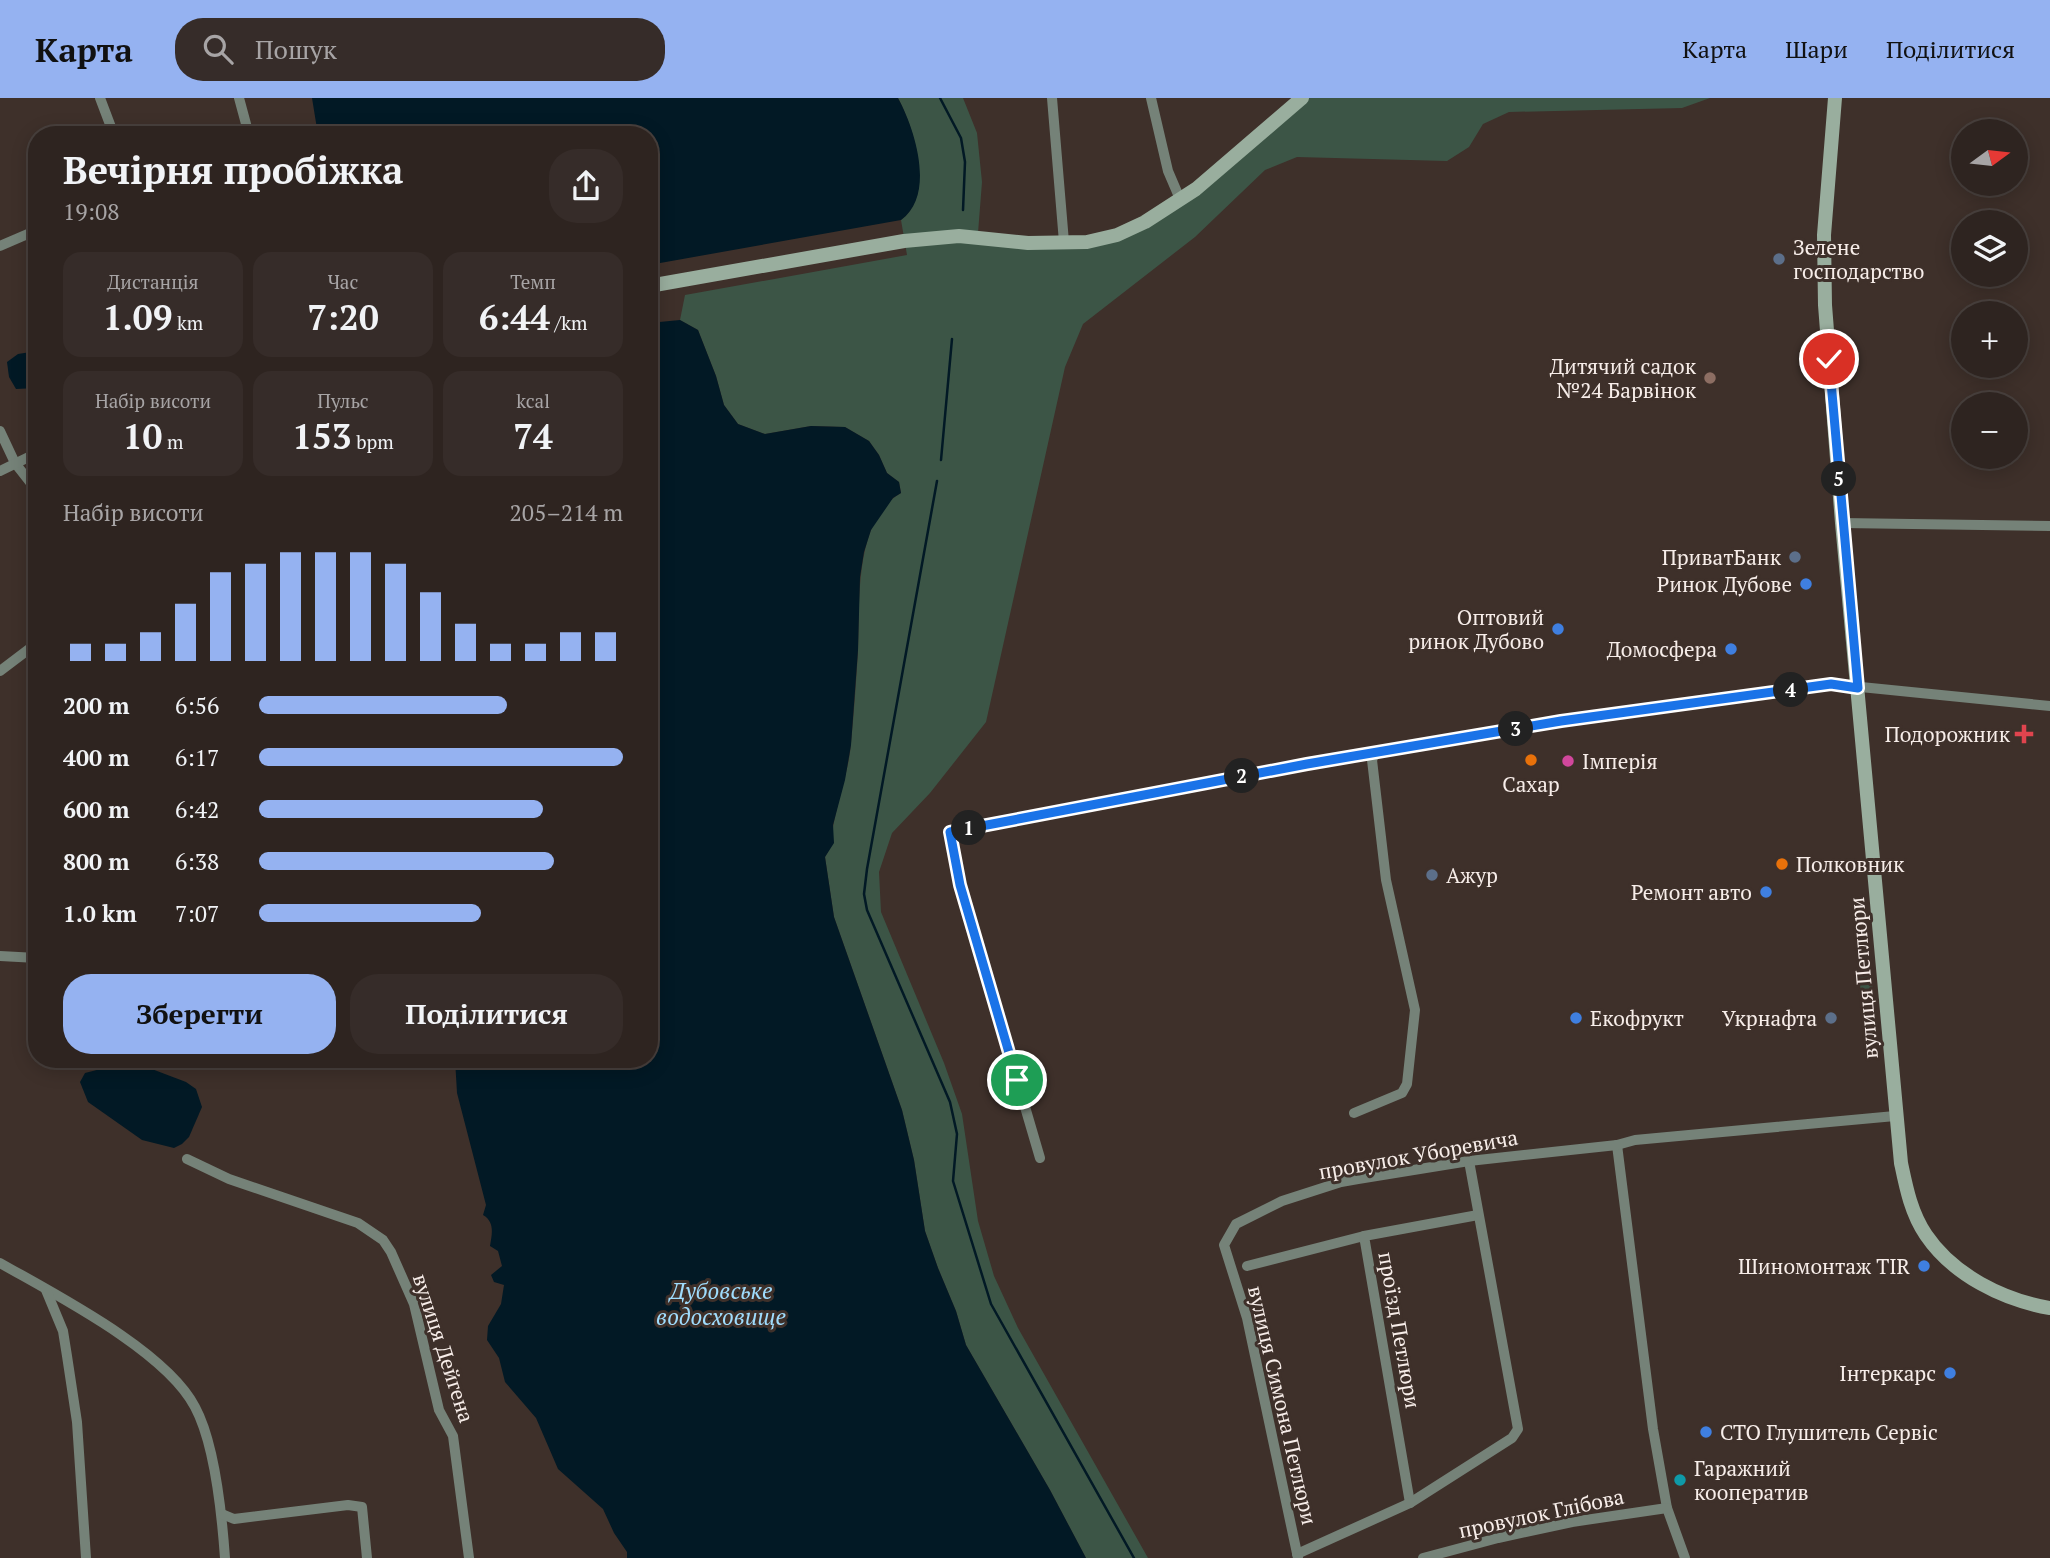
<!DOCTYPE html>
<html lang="uk">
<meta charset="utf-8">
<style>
:root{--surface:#2e2420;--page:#362c29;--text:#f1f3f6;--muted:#a7a4a5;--line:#49413e;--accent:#95b2f1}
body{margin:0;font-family:"PT Serif",serif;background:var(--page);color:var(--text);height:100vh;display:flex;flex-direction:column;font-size:26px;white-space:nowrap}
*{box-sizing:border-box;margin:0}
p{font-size:23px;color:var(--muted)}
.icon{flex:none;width:38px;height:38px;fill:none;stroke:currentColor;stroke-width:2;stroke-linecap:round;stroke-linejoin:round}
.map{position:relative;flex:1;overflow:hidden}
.details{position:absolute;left:28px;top:28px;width:630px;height:942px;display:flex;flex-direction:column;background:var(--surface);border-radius:28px;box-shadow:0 4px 18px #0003,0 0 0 2px var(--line)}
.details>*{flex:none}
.needle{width:46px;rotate:75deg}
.buttons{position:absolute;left:1951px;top:21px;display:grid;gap:14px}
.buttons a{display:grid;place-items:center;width:77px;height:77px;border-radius:50%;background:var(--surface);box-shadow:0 4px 18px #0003,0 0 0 2px var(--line);font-size:35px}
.pin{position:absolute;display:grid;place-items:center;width:60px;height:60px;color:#fff;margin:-30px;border:4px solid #fff;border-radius:50%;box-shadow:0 2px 7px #0007}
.km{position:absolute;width:35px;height:35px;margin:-18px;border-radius:50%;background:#222;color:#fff;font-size:19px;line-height:35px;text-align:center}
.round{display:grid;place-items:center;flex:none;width:74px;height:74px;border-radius:28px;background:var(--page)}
.head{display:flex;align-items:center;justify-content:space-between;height:119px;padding:0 35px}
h1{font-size:38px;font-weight:800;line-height:52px}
.stats{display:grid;grid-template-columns:repeat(3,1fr);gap:10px;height:119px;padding:7px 35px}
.stats div{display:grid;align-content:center;border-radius:18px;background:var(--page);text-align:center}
.stats b{font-size:35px;font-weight:800}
.stats small{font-size:19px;font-weight:400}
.stats p{font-size:19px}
.chart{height:196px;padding:14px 35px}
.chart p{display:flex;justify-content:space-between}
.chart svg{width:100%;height:126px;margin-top:7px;stroke:var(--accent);stroke-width:6}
.primary-button{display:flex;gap:14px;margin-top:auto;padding:14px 35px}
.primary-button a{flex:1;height:80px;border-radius:28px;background:var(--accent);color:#111;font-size:28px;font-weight:800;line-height:80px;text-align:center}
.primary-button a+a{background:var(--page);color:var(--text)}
ul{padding:0 35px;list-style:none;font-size:23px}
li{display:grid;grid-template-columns:112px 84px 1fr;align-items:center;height:52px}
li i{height:18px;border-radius:9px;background:var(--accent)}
header{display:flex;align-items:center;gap:42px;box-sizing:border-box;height:98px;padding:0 35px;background:var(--accent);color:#111}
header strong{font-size:33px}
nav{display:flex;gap:38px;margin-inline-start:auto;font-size:24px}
.search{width:490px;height:63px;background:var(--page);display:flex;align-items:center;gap:18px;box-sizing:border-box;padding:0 24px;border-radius:28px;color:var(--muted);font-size:26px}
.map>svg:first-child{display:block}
.green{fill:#3c5546}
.water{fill:#021925}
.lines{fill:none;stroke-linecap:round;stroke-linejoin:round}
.stream{stroke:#021925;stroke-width:2.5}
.street{stroke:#758278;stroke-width:10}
.secondary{stroke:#99ae9e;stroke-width:14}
.route-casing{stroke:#fff;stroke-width:14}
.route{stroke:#1a73e8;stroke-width:9}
.service-dot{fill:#5c6f8a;stroke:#3e302a;stroke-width:2.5}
.education-dot{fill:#8d6e63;stroke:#3e302a;stroke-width:2.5}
.shop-dot{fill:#3f7fe0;stroke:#3e302a;stroke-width:2.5}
.health-dot{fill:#e0444e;stroke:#3e302a;stroke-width:2.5}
.food-dot{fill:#e8710a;stroke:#3e302a;stroke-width:2.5}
.hotel-dot{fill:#d1479c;stroke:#3e302a;stroke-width:2.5}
.culture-dot{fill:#0f9aa8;stroke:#3e302a;stroke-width:2.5}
.labels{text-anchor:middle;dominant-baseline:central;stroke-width:6;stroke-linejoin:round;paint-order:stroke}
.poi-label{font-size:21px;fill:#f7ede9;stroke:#3e302a;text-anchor:end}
.street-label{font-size:21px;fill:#f7ede9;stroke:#3e302a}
.water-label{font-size:23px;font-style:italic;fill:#9fdcfd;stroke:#3e302a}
</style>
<header>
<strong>Карта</strong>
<div class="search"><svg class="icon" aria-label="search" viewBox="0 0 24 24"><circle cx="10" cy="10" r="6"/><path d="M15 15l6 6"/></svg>Пошук</div>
<nav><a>Карта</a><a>Шари</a><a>Поділитися</a></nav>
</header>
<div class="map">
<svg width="2050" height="1460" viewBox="0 0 2050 1460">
<rect width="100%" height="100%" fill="#3e302a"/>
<g class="green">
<path d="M 898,0 L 963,0 L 977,35 L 982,84 L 978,135 L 962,138 L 1118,142 L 1309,0 L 1710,0 L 1682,10 L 1509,14 L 1483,26 L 1469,49 L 1447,63 L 1297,59 L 1265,72 L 1195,139 L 1083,226 L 1065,269 L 986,624 L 930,695 L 892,735 L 879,774 L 881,814 L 944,965 L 962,1016 L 978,1123 L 994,1178 L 1018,1230 L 1148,1460 L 1086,1460 L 1050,1392 L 966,1247 L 956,1213 L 938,1170 L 925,1133 L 914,1062 L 902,1012 L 834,819 L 825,759 C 837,740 830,742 834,724 C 839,697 849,672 851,645 C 854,615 856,584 858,554 C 860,507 853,422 901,395 L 899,384 L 887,375 L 879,357 L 869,343 L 845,329 L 811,328 L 765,336 L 738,326 L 724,307 L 716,278 L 698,232 L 680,222 L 685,197 L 907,157 L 901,122 C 935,97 914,30 898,0 Z"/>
<polygon points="1864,853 1870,855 1875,922 1870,924 1863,919 1858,863"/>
</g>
<g class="water">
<path d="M 312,0 L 898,0 C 915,31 936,97 901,122 L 649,167 L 649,37 L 318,37 Z"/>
<path d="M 680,222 L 698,232 L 716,278 L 724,307 L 738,326 L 765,336 L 811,328 L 845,329 L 869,343 L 879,357 L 887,375 L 899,384 L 901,395 L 893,400 L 871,432 L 864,454 L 860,479 L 858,552 L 851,647 L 845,682 L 833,727 L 834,745 L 825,759 L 834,819 L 902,1012 L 914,1062 L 925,1133 L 938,1170 L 956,1213 L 966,1247 L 1050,1392 L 1086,1460 L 627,1460 L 627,1454 L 614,1435 L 603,1411 L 558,1371 L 536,1320 L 505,1284 L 499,1260 L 487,1242 L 488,1228 L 501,1206 L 504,1187 L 494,1184 L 491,1177 L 502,1168 L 498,1153 L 490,1148 C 492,1136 495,1124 483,1117 L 486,1107 L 457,995 L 455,961 L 649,961 L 649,225 Z"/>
<polygon points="37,253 37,290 16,291 9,279 7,264 18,256"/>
<polygon points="124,965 136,965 186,984 196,991 202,1009 189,1039 182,1046 174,1050 142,1042 88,1004 80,984 85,975"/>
</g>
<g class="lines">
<g class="stream">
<polyline points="940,0 961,40 965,64 963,112"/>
<polyline points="941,362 952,241"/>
<polyline points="937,383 867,771 864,796 867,812 950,1004 957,1036 953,1083 991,1206 1134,1460"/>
</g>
<g class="street">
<polyline points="100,0 114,37"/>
<polyline points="239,0 249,37"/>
<polyline points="1052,0 1064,144"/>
<polyline points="1151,0 1168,73 1180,101"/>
<polyline points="0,148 37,132"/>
<polyline points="0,333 15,365 37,393"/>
<polyline points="0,373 37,355"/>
<polyline points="1842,425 2050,428"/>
<polyline points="0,573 37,545"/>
<polyline points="0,858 37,860"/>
<polyline points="1354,1015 1402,995 1407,986 1415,912 1386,782 1372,662 1375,655"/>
<polyline points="1617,1047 1653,1331 1667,1410 1685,1460"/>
<polyline points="1040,1060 960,787 950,734 1307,666 1561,623 1831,586 2050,608"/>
<polyline points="187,1061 229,1081 358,1125 383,1142 391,1154 414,1206 439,1312 453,1338 469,1460"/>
<path d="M 0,1165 C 56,1197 166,1253 195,1309 C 215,1346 222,1418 225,1460"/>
<polyline points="1247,1168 1364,1138"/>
<polyline points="46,1192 63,1233 67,1258 77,1324 86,1460"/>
<polyline points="1410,1405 1364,1138 1478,1117"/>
<polyline points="222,1416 234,1421 348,1407 362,1409 367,1460"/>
<polyline points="1297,1456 1410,1405 1512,1340 1518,1331 1469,1063"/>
<polyline points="1298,1460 1247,1220 1224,1147 1236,1126 1282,1103 1341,1084 1358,1081 1469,1063 1617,1047 1635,1042 1895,1018"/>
<polyline points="1423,1460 1498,1440 1572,1424 1667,1410"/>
</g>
<g class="secondary">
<path d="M 1835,0 L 1824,137 L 1825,207 L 1842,425 L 1901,1065 C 1906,1089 1911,1115 1926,1137 C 1953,1177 2003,1202 2050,1210"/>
<polyline points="649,188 904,143 959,138 1028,145 1087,144 1117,137 1145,124 1196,91 1302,0"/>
</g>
</g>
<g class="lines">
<g class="route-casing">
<polyline id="route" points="1017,982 960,787 950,734 1307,666 1561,623 1831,586 1858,590 1829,261"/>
</g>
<use href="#route" class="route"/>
</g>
<g class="service-dot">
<circle cx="1779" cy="161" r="7"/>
<circle cx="1795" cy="459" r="7"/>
<circle cx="1432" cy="777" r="7"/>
<circle cx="1831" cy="920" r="7"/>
</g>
<circle class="education-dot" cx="1710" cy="280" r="7"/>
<g class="shop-dot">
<circle cx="1806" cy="486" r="7"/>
<circle cx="1558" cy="531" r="7"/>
<circle cx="1731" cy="551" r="7"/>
<circle cx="1766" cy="794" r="7"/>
<circle cx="1576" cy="920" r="7"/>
<circle cx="1924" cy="1168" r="7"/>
<circle cx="1950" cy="1275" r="7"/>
<circle cx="1706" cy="1334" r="7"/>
</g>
<path class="health-dot" d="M2020.5 625.5h7v7h7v7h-7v7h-7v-7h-7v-7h7z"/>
<g class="food-dot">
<circle cx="1531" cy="662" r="7"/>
<circle cx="1782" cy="766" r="7"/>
</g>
<circle class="hotel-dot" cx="1568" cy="663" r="7"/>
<circle class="culture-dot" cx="1680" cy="1382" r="7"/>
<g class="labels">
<g class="poi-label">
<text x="1793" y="149" text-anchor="start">Зелене<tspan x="1793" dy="24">господарство</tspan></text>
<text x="1696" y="268">Дитячий садок<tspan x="1696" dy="24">№24 Барвінок</tspan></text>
<text x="1781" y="459">ПриватБанк</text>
<text x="1792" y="486">Ринок Дубове</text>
<text x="1544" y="519">Оптовий<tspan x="1544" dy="24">ринок Дубово</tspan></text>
<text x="1717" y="551">Домосфера</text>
<text x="2010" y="636">Подорожник</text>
<text x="1582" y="663" text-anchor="start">Імперія</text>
<text x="1531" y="686" text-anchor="middle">Сахар</text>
<text x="1796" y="766" text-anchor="start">Полковник</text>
<text x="1446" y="777" text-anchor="start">Ажур</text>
<text x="1752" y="794">Ремонт авто</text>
<text x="1590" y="920" text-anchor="start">Екофрукт</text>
<text x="1817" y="920">Укрнафта</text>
<text x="1910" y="1168">Шиномонтаж TIR</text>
<text x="1936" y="1275">Інтеркарс</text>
<text x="1720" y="1334" text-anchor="start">СТО Глушитель Сервіс</text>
<text x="1694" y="1370" text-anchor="start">Гаражний<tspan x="1694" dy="24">кооператив</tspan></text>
</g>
<g class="street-label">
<text transform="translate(1863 880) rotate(-95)">вулиця Петлюри</text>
<text transform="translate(1418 1056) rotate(-10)">провулок Уборевича</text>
<text transform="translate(1400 1232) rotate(80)">проїзд Петлюри</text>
<text transform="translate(444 1250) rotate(72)">вулиця Дейгена</text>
<text transform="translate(1283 1307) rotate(77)">вулиця Симона Петлюри</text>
<text transform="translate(1541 1415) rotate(-12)">провулок Глібова</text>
</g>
<g class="water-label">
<text x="721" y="1192">Дубовське<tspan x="721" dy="26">водосховище</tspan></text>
</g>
</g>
</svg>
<div class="buttons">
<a><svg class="needle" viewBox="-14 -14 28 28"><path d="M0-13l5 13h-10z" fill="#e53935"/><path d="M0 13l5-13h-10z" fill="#a7a4a5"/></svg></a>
<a><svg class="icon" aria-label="layers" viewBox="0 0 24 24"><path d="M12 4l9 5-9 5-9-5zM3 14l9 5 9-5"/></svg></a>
<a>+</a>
<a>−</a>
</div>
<div class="pin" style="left:1017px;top:982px;background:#1e9e55"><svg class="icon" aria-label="arrive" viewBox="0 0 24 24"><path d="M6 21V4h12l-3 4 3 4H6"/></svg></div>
<div class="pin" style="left:1829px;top:261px;background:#d93025"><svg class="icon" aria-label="check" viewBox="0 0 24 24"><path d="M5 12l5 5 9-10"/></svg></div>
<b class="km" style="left:969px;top:730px">1</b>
<b class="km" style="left:1242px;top:678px">2</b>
<b class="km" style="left:1516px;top:631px">3</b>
<b class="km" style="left:1791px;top:592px">4</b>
<b class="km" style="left:1839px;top:381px">5</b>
<section class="details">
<div class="head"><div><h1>Вечірня пробіжка</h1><p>19:08</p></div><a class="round"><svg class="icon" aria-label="share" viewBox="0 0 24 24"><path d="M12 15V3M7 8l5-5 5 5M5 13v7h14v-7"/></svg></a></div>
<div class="stats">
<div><p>Дистанція</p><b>1.09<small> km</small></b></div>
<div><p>Час</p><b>7:20</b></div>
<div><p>Темп</p><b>6:44<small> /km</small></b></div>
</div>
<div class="stats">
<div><p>Набір висоти</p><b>10<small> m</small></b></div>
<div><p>Пульс</p><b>153<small> bpm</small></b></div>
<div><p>kcal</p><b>74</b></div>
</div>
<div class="chart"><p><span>Набір висоти</span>205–214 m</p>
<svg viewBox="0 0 160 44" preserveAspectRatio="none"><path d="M5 44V38M15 44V38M25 44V34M35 44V24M45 44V13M55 44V10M65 44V6M75 44V6M85 44V6M95 44V10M105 44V20M115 44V31M125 44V38M135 44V38M145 44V34M155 44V34"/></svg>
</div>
<ul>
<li><b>200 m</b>6:56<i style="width:68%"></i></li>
<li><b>400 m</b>6:17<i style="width:100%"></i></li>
<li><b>600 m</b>6:42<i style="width:78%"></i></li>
<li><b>800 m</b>6:38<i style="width:81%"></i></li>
<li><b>1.0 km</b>7:07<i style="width:61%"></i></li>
</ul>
<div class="primary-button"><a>Зберегти</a><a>Поділитися</a></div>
</section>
</div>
